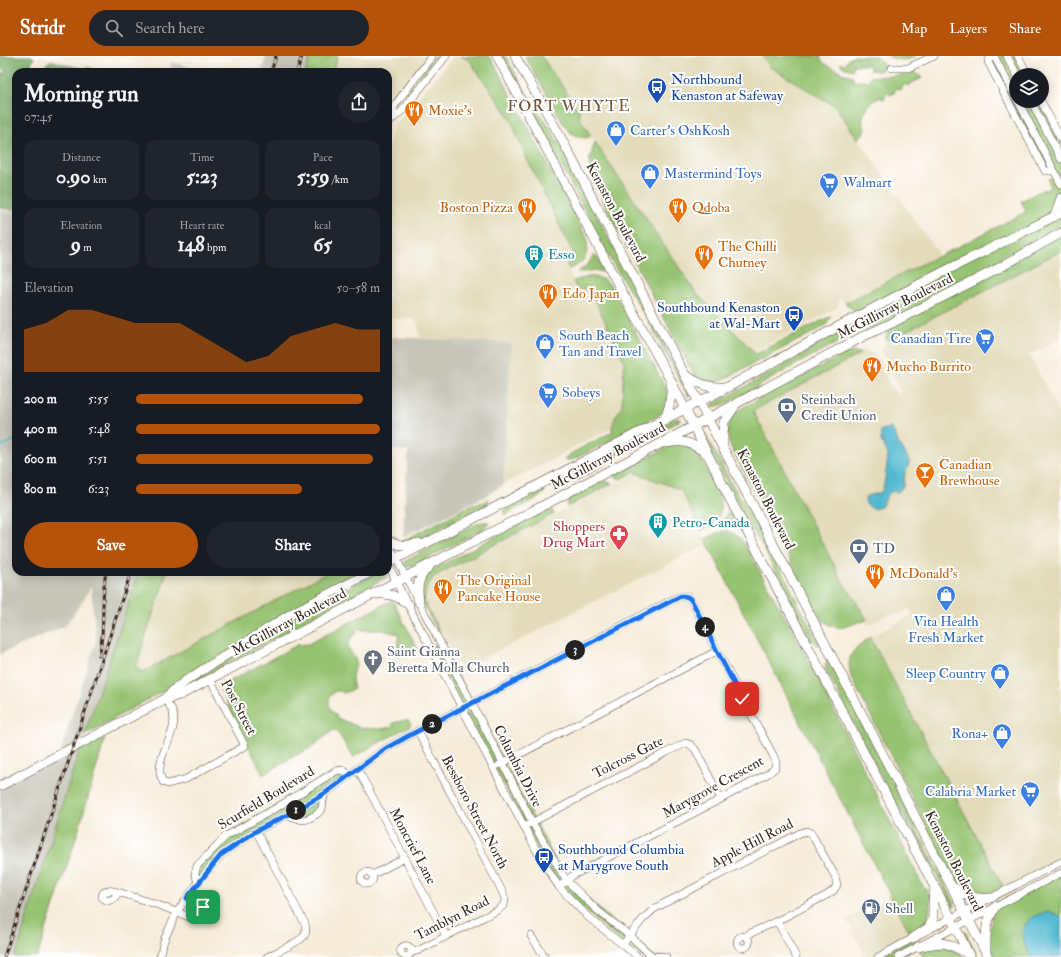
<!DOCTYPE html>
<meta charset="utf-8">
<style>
:root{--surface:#171b24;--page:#20242c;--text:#f1f3f6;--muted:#9ea1a6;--accent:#b45309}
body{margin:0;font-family:"IM FELL Double Pica",serif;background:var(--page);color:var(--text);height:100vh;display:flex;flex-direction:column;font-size:15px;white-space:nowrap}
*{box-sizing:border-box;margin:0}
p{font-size:13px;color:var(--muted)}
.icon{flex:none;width:22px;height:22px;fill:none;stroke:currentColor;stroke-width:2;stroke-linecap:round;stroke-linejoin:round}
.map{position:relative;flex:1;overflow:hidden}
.details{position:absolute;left:12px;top:12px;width:380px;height:508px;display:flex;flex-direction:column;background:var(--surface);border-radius:12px;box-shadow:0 2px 10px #0003}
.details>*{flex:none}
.controls{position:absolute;left:1009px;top:12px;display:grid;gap:8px}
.controls a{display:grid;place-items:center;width:40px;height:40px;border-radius:50%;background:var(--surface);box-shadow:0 2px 10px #0003;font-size:20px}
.pin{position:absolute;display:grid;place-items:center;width:34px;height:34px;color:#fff;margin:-17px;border-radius:8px;box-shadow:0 2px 6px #0006}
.km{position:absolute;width:20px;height:20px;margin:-10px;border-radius:50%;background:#222;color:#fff;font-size:11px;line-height:20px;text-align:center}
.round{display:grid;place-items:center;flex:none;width:42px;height:42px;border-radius:21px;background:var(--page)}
.head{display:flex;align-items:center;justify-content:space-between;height:68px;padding:0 12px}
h1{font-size:22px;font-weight:800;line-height:30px}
.stats{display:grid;grid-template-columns:repeat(3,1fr);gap:6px;height:68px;padding:4px 12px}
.stats div{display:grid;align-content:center;border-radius:10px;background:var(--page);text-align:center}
.stats b{font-size:20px;font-weight:800}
.stats small{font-size:11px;font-weight:400}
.stats p{font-size:11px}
.chart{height:112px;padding:8px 12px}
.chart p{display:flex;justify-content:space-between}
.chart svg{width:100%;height:72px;margin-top:4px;fill:var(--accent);opacity:.7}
.button{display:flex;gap:8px;margin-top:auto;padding:8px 12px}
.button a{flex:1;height:46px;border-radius:24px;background:var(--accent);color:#fff;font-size:16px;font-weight:800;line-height:46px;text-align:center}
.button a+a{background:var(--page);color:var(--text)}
ul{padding:0 12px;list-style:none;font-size:13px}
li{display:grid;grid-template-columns:64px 48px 1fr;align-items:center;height:30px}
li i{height:10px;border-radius:5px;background:var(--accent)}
header{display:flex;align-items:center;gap:24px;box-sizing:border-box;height:56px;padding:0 20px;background:var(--accent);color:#fff}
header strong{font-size:19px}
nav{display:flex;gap:22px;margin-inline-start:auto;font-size:14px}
.search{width:280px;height:36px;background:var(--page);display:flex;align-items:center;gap:10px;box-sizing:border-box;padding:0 14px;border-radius:22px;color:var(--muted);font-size:15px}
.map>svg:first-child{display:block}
.built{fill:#e3dbba}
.industrial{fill:#c6c5b8}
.green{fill:#96c371;stroke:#687648}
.forest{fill:#78a963;stroke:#5a6a40}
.water{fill:#53b9d1;stroke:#477278}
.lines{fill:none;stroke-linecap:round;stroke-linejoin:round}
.stream{stroke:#53b9d1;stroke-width:1.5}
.minor-casing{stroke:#57473a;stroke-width:8}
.major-casing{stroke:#57473a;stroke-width:10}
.minor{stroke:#fff;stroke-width:7}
.major{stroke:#fff;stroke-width:9}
.rail-casing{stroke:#3b2a1e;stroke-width:3}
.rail{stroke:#fff;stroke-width:1.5;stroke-dasharray:4.5;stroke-linecap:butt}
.route-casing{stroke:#fff;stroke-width:8}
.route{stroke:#1a73e8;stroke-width:5}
.labels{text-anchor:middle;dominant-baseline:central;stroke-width:4;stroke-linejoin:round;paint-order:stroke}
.transit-label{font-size:14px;fill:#164399;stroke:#fff;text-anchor:start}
.food-label{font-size:14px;fill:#c56008;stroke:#fff;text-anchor:start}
.shop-label{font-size:14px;fill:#366cbe;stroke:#fff;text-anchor:start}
.street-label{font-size:14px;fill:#3b2a1e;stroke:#fff}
.culture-label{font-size:14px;fill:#0d838f;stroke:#fff;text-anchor:start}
.service-label{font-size:14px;fill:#4e5e75;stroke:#fff;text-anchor:start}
.health-label{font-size:14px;fill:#be3a42;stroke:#fff;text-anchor:end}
.worship-label{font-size:14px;fill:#5b616d;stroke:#fff;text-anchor:start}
.quarter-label{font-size:16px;letter-spacing:1px;fill:#725338;stroke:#fff}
</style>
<header>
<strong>Stridr</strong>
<div class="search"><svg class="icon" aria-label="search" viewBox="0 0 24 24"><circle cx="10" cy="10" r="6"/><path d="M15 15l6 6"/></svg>Search here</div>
<nav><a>Map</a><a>Layers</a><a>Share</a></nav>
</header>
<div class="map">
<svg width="1061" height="901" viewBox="0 0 1061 901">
<rect width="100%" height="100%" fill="#fff"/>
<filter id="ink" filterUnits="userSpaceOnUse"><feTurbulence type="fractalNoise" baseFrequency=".025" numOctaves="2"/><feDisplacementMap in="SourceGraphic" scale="8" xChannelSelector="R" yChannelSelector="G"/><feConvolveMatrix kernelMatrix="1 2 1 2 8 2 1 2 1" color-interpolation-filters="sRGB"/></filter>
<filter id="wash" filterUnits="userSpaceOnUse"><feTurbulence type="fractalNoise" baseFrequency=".012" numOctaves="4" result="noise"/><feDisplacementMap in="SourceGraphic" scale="16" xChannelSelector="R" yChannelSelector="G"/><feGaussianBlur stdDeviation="0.9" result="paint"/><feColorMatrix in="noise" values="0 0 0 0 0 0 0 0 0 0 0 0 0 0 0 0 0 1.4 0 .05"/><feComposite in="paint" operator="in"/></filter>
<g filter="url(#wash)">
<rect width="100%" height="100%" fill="#f7ecda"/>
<g class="built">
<polygon points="338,0 427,0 410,22 388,54 388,16 333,16"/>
<polygon points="454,0 461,0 469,4 509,60 527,103 576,204 567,206 573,226 577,233 589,231 624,305 622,349 615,362 612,372 564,396 550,405 507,426 503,429 510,287 420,282 418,269 416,265 412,263 388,262 388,91 395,69"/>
<polygon points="541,0 763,0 770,11 835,50 940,200 932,203 845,247 838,242 839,246 837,252 754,296 696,237 595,86 598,83 594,84 580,63 579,54"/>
<polygon points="1061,195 1061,282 1029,299 1061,360 1061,806 1005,835 870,581 913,559 910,553 902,557 889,558 869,569 853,540 845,531 753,355 860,298 862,293 874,298 891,331 900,340 898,328 882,296 886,282 889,284"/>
<polygon points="636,417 681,434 707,488 461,614 425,545 428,530 436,521"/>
<polygon points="167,516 328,516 143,616 136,612 144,585"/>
<polygon points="891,840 913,882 878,901 866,901 846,863"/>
</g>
<g class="industrial">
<polygon points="266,0 311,0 305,16 261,16"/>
<polygon points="171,6 179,8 208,16 171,16"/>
<polygon points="0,154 16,156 16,516 139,516 84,680 15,901 0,901 0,730 59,700 96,585 91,530 83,545 65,570 0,598"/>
<polygon points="392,281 511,287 503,429 482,442 403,481 408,395 388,393 388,348"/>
</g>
<g class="green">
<polygon points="311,0 338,0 333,16 305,16"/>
<polygon points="434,0 439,0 430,11 414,35 397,55 398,50"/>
<path d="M 461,0 L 489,0 L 495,9 L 587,182 C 589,199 585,207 569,213 L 566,206 L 576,203 L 527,103 L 509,60 L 469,4 Z"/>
<polygon points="501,0 505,0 507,3 533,48 548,69 562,93 688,335 690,340 688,340 647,262 613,208 523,37"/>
<polygon points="525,0 541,0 579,54 580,63 591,80 586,82 578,81 569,75 561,64"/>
<path d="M 763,0 L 820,0 C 822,9 832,11 840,15 L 841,17 L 853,20 L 853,25 L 869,25 L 870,21 L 901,19 L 912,15 L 917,17 L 922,22 L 912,27 L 908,30 L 907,28 L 902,30 L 902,32 L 899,34 L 898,32 L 894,35 L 894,37 L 890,39 L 888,37 L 884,40 L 885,42 L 882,43 L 881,41 C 868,47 866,52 862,65 L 866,75 L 864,76 L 858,83 L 835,50 L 770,11 Z"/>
<path d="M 854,0 L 876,0 C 879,4 885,7 883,13 L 879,15 L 870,14 L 870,9 L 853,9 L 853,14 L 845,12 L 841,9 L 841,7 L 844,9 L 850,2 Z"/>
<path d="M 888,0 L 916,0 C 906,5 898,5 888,0 Z"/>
<polygon points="991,0 1018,0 1028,19 1016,19 1016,45 1041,45 1061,83 1061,195 889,284 886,282 890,268 871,277 860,260 845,247 932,203 940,200 1026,156 1021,145 1044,133 1044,135 1048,133 1050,130 1048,123 1056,120 1049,116 988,6"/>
<path d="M 595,86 L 696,237 L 756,298 L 827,262 L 831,261 L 826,269 L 818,274 L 722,324 C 710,329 706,326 695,321 L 593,126 C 587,108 589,104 595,86 Z"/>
<polygon points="593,199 596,200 604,214 603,216 594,214 578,217 578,216 586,210 591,204"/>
<path d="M 588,221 C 597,220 604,223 610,229 L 666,332 C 669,341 668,353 660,359 L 572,404 L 567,404 L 564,403 L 572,397 L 612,376 L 612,372 L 615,362 L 622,349 L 624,305 L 589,231 L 585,233 L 577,233 L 573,225 Z"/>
<polygon points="848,275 850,278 844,283 791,311 759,330 722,349 711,351 711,350 714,347 769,318 818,288 837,277 840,276"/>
<path d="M 852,296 L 861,297 L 860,298 L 753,355 L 845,530 L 853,540 L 867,564 L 861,566 L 860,565 C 843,573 836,575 821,563 L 730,389 C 725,372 727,362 742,352 L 845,298 Z"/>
<polygon points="679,362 680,364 679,365 633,390 590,418 580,423 569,427 563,425 570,419 626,390 643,378 674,363"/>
<polygon points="704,376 734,432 761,474 802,555 820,588 817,590 811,584 764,493 744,460 703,382 702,377"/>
<path d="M 680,388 L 695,394 L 699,398 L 719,438 C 724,459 718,465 701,475 L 681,434 L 634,416 L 621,423 L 615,421 L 614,418 L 670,390 Z"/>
<polygon points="605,425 613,427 567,451 568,445 570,441 601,426"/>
<polygon points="543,433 545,436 539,441 507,458 505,459 503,457 507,450 537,434"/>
<polygon points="488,442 488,447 486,450 461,461 416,485 402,485 466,452 484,446"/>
<polygon points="548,453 552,454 554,458 435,520 427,530 424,545 440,576 437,574 423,549 420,525 426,517"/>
<polygon points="728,456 730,456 737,470 726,469 717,471 723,465"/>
<polygon points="484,466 488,466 489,468 483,473 415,509 406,510 404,506 407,504 478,467"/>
<path d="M 727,475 C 735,477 740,481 744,487 L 809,605 L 923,830 L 931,840 L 928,867 L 911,879 L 705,483 L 717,477 Z"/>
<path d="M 139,516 L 167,516 L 144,585 L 136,612 L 143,616 L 328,516 L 361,516 C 299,554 237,592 174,629 C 144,646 113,662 84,680 Z"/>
<polygon points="378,516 386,516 388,520 385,522 315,559 288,576 236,603 178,636 177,634 296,559"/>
<path d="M 391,545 L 393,545 L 418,594 L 412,597 L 404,600 L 396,597 L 399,578 L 382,574 L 362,574 L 359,573 L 357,575 L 356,578 C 350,581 349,585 348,591 L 354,601 L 357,608 C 351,618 351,622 354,633 L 344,637 L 340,635 L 336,635 L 330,640 C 328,648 329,654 336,659 L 337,662 L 361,672 L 380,673 L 393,671 L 393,667 L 406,664 L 409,665 L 411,669 L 353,701 L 338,677 L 333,674 L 312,691 L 291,702 L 263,719 L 219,631 L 297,589 L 308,588 Z"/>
<path d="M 870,581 L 1003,830 C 990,838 986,843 970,837 C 964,835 962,833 957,829 L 931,779 L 851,621 C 845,597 854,595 870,581 Z"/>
<polygon points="440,586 566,824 653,901 666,901 638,901 559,831 430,591"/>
<polygon points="829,605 954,845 955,850 953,851 917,781 888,734 831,623 826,615 825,607"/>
<polygon points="105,682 78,776 37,901 15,901 79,695"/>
<polygon points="336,715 350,719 324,738 322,753 308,763 286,759 221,799 198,827 197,810 226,780"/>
<polygon points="1061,817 1061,861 1056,858 1024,887 1032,901 997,901 992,895 988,887 993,853"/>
<polygon points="965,875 978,901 974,901 963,876"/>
<polygon points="913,882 918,891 898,901 878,901"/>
<polygon points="941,888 961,898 963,901 923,901 919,893"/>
</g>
<g class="forest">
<polygon points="0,0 31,0 34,2 31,8 33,16 16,16 16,38 14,38 15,139 16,143 16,152 14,154 0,152 0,16 4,17 7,15 0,12"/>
<polygon points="50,5 54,5 66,9 84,13 88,11 93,13 93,16 48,16 45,12 47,7"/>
</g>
<g class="water">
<path d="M 889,372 L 892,373 L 896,380 L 899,389 L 902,391 L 909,405 L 909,408 L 905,417 L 903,431 L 898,436 L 893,435 L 887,438 L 885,445 L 881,451 L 873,453 L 866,448 L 865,443 L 867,440 C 871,438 878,439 882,435 C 884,434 888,402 888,398 C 886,393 883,389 881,384 C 880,381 881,377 881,374 Z"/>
<path d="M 1049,856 L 1056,858 L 1061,861 L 1061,901 L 1032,901 C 1029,897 1025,891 1024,887 C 1018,869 1033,857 1049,856 Z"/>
</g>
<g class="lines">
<polyline class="stream" points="0,391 16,383"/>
</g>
</g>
<g filter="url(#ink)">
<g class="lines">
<g class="minor-casing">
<g id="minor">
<polyline points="991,0 988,6 1045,115 1054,115"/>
<polyline points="994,0 1016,42"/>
<polyline points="1007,0 1017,19"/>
<polyline points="1018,0 1028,19"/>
<polyline points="892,12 908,12 934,0"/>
<polyline points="1018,45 1061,128"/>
<polyline points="1031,45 1061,103"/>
<polyline points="1041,45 1061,83"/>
<polyline points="391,64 402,55 446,0"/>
<polyline points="388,70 395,49 432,0"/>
<polyline points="388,487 503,707 532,766 566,824 597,854 630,880 653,901 661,900 666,901"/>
<polyline points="388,506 396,526 540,801 559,831 588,861 638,901"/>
<path d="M 165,643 C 167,647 170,650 172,654 C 180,676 158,695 160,717 C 160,720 162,723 163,726 L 168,728 L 186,723 L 245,690 L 210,623"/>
<polyline points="499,709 717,595"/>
<polyline points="357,713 362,721 446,880"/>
<polyline points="287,759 302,764 308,763 317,758 322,753 324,738"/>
<polyline points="529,768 667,696 686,687 691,689 695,693 721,743"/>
<path d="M 256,775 L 305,868 C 306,873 307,876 304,880 C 298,887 276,896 267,901"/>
<circle cx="367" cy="822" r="6"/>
<polyline points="372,819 405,802"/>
<polyline points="198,827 195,817 197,810 226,780 276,752 336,715 343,714 350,719"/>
<path d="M 118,836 C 113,835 107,833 103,837 L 102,841 C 109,848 115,843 118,836 C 145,844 171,853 196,864 C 202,863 209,855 202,850 C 198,846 191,844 187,842"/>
<polyline points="777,865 796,901"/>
<polyline points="926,875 1061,806"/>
<circle cx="743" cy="886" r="6"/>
<polyline points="531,880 545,901"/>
<polyline points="623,888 643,863 654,853 663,848 800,777 806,775 811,777 835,820 837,829 834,834 827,839 777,865 749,878 746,880"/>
<circle cx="406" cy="895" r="5.5"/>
<polyline points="411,896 417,895 498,854 504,849 505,844 503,837 418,675"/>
<path d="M 160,901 L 164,884 L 177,856 L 198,827 L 221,799 L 256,775 L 287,759 L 324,738 L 385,693 L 412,678 L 676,542 C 686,538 689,540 694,549 L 717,595 L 773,699 L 776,706 L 775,712 L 769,717 L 721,743 L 572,820 L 559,831"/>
<polyline points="878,901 917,880"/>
<polyline points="898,901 1061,817"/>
</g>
</g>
<g class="major-casing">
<g id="major">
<polyline points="497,0 553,105 619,230 671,325 730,443 951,862 970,901"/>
<polyline points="515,0 560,80 841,618 988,901"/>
<polyline points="1055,160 1061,142"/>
<path d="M 685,319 C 700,328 707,332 725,331"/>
<path d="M 665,363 C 670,351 672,341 671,328"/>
<path d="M 666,387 C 685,384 690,386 706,397"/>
<polyline points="723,390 723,377 724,366 735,350"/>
<path d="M 388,484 C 401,491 405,490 419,487"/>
<polyline points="388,507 665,363 728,331 830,275 941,217 1061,157"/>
<path d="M 375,538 C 389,537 398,540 409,549"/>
<path d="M 419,546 C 417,531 417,522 429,511"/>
<polyline points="166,642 176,632 190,622 294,556 371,516"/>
<polyline points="0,730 165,643 180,639 434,506 550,446 864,280 890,268 999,212 1061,177"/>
<path d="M 953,831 C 966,841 974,843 990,842"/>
<polyline points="913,882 928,872 932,866 933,861 933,845 935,832"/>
<path d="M 918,891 C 943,885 945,885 968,898"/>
<path d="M 986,895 C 986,875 985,868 995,851"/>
</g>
</g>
<use href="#minor" class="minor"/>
<use href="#major" class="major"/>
<g class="rail-casing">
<g id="rail">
<polyline points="271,16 276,0"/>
<polyline points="297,16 302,0"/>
<path d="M 99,600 C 106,572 100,543 106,516"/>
<polyline points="4,901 131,516"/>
</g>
</g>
<use href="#rail" class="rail"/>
</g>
</g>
<g class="lines" filter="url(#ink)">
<g class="route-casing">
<path id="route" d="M 203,851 L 202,850 L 187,842 L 221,799 L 256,775 L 287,759 L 324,738 L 385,693 L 412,678 L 681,540 C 689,540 690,542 694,549 L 717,595 L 742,643"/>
</g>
<use href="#route" class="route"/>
</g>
<defs>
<g id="bus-pin" transform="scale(1)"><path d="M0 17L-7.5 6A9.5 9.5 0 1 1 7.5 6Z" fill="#1a4fb4" stroke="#fff"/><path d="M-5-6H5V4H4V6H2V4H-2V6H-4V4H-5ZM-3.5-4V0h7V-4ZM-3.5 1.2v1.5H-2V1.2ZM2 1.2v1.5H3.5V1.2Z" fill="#fff"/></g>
<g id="restaurant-pin" transform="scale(1)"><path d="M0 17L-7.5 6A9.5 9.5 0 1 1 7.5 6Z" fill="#e8710a" stroke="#fff"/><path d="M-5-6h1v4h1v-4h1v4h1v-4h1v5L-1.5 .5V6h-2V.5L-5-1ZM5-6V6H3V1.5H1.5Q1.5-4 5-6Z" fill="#fff"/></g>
<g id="shop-pin" transform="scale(1)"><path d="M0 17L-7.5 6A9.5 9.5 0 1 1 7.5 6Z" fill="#3f7fe0" stroke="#fff"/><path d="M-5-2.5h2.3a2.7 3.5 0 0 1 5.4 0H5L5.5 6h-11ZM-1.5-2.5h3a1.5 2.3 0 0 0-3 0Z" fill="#fff"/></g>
<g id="supermarket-pin" transform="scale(1)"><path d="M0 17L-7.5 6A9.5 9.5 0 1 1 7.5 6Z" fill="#3f7fe0" stroke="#fff"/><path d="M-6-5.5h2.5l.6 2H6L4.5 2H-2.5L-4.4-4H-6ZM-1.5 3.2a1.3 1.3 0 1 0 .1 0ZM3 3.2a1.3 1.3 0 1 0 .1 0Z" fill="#fff"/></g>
<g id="building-pin" transform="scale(1)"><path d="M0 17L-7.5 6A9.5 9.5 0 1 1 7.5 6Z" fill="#0f9aa8" stroke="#fff"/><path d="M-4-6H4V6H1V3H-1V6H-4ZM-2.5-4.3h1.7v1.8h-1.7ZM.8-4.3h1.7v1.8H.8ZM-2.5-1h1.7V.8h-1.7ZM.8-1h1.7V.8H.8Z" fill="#fff"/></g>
<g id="bank-pin" transform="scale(1)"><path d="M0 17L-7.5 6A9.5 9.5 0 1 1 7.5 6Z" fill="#5c6f8a" stroke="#fff"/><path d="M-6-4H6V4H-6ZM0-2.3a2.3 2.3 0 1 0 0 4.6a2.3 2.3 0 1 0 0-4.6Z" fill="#fff"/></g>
<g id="bar-pin" transform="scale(1)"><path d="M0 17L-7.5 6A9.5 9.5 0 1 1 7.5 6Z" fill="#e8710a" stroke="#fff"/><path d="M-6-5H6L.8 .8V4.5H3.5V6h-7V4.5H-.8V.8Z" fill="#fff"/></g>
<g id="pharmacy-pin" transform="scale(1)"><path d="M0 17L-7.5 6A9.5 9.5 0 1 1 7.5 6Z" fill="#e0444e" stroke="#fff"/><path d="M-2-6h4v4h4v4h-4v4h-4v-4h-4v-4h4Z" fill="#fff"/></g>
<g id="church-pin" transform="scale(1)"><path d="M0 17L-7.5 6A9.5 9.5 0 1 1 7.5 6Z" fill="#6b7280" stroke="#fff"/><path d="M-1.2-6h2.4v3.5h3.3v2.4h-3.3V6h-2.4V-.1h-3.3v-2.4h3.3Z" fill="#fff"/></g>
<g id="fuel-pin" transform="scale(1)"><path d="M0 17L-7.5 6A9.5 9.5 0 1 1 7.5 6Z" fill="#5c6f8a" stroke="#fff"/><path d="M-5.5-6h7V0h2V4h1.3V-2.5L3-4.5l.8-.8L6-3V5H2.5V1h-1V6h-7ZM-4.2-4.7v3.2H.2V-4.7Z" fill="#fff"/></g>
</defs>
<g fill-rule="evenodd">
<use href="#bus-pin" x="657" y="31"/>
<use href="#restaurant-pin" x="414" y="54"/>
<use href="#shop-pin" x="616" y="74"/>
<use href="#shop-pin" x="650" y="117"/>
<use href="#supermarket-pin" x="829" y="126"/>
<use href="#restaurant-pin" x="527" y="151"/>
<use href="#restaurant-pin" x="678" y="151"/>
<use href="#building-pin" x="534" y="198"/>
<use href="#restaurant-pin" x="704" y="198"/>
<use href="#restaurant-pin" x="548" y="237"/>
<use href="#bus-pin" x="794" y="259"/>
<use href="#supermarket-pin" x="985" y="282"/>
<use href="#shop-pin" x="545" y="287"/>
<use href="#restaurant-pin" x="872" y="310"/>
<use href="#supermarket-pin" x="548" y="336"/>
<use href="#bank-pin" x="787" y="351"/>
<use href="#bar-pin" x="925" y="416"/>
<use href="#building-pin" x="658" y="466"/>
<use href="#pharmacy-pin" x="619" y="478"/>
<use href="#bank-pin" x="859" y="492"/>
<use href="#restaurant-pin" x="875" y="517"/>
<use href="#restaurant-pin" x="443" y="532"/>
<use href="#shop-pin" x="946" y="539"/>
<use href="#church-pin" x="373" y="603"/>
<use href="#shop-pin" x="1000" y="617"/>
<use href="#shop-pin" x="1002" y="677"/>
<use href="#supermarket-pin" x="1030" y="735"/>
<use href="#bus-pin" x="544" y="801"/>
<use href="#fuel-pin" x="871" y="852"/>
</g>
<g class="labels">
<g class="transit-label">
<text x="671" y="23">Northbound<tspan x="671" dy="16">Kenaston at Safeway</tspan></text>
<text x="780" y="251" text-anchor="end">Southbound Kenaston<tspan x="780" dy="16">at Wal-Mart</tspan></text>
<text x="558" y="793">Southbound Columbia<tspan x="558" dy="16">at Marygrove South</tspan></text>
</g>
<g class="food-label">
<text x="428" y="54">Moxie's</text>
<text x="513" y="151" text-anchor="end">Boston Pizza</text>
<text x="692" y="151">Qdoba</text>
<text x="718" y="190">The Chilli<tspan x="718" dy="16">Chutney</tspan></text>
<text x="562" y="237">Edo Japan</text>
<text x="886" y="310">Mucho Burrito</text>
<text x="939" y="408">Canadian<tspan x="939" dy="16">Brewhouse</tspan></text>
<text x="889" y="517">McDonald's</text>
<text x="457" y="524">The Original<tspan x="457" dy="16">Pancake House</tspan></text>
</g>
<g class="shop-label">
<text x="630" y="74">Carter's OshKosh</text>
<text x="664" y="117">Mastermind Toys</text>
<text x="843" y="126">Walmart</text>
<text x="559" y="279">South Beach<tspan x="559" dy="16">Tan and Travel</tspan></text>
<text x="971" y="282" text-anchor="end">Canadian Tire</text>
<text x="562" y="336">Sobeys</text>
<text x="946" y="565" text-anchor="middle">Vita Health<tspan x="946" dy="16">Fresh Market</tspan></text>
<text x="986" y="617" text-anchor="end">Sleep Country</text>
<text x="988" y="677" text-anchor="end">Rona+</text>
<text x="1016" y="735" text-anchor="end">Calabria Market</text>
</g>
<g class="street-label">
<text transform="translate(616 156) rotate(62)">Kenaston Boulevard</text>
<text transform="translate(895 250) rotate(-27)">McGillivray Boulevard</text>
<text transform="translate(608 400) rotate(-28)">McGillivray Boulevard</text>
<text transform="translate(766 443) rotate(63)">Kenaston Boulevard</text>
<text transform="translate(289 566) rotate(-28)">McGillivray Boulevard</text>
<text transform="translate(239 651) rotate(62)">Post Street</text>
<text transform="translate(628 701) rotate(-27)">Tolcross Gate</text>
<text transform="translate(518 710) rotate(63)">Columbia Drive</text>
<text transform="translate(713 731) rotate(-29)">Marygrove Crescent</text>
<text transform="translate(266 742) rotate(-31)">Scurfield Boulevard</text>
<text transform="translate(475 756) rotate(62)">Bessboro Street North</text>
<text transform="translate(752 787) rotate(-27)">Apple Hill Road</text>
<text transform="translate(413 790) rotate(62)">Moncrief Lane</text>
<text transform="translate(954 805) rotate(63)">Kenaston Boulevard</text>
<text transform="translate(452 862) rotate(-27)">Tamblyn Road</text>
</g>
<g class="culture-label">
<text x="548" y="198">Esso</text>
<text x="672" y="466">Petro-Canada</text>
</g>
<g class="service-label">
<text x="801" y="343">Steinbach<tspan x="801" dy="16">Credit Union</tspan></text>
<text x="873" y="492">TD</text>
<text x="885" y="852">Shell</text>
</g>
<g class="health-label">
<text x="605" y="470">Shoppers<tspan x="605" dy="16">Drug Mart</tspan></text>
</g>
<g class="worship-label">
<text x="387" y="595">Saint Gianna<tspan x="387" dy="16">Beretta Molla Church</tspan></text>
</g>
<g class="quarter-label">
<text x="569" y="50">FORT WHYTE</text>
</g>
</g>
</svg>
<div class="controls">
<a><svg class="icon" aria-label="layers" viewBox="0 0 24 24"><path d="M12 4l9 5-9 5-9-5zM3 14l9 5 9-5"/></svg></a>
</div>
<div class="pin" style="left:203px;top:851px;background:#1e9e55"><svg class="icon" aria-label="arrive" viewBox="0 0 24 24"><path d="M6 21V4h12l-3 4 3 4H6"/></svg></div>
<div class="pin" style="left:742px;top:643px;background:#d93025"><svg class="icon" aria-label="check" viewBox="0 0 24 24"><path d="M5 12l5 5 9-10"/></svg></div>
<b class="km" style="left:296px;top:754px">1</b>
<b class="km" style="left:432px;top:668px">2</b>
<b class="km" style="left:575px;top:594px">3</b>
<b class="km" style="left:705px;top:571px">4</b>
<section class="details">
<div class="head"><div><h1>Morning run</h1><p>07:45</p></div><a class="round"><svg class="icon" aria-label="share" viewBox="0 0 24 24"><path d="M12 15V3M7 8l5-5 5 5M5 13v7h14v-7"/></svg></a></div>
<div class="stats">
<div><p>Distance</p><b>0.90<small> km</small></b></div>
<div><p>Time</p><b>5:23</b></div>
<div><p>Pace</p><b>5:59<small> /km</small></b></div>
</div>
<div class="stats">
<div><p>Elevation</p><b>9<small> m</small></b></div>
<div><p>Heart rate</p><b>148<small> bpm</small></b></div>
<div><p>kcal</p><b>65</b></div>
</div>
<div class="chart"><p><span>Elevation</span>50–58 m</p>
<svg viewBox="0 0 160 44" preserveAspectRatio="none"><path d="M0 44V18L10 14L20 6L30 6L40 10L50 14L60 14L70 14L80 22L90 30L100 38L110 34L120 22L130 18L140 14L150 18L160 18V44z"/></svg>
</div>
<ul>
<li><b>200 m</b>5:55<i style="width:93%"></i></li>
<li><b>400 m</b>5:48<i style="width:100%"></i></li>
<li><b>600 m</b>5:51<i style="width:97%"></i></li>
<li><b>800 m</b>6:23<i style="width:68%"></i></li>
</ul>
<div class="button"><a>Save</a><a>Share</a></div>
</section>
</div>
